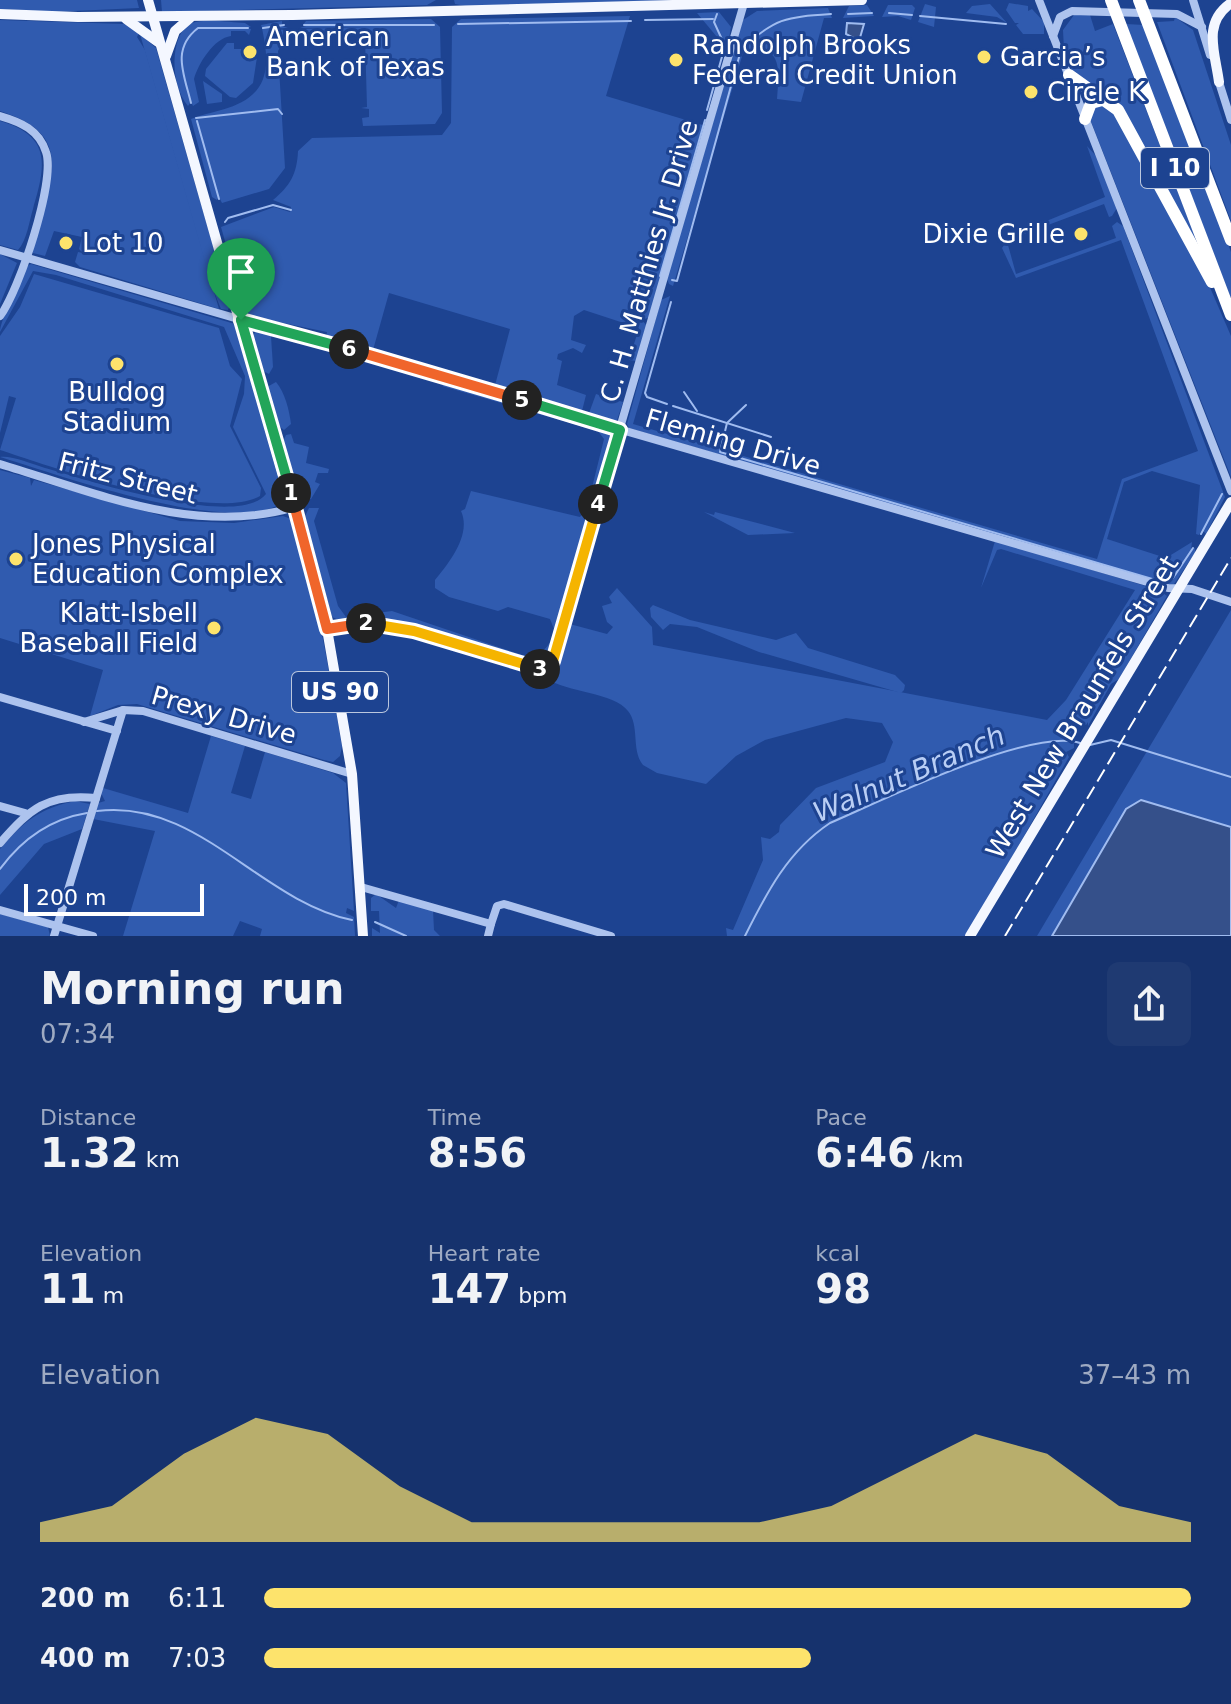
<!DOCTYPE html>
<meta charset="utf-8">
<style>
:root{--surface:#16326d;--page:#1f3a72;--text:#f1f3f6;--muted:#9eaac2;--accent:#fde36c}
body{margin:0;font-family:"DejaVu Sans",sans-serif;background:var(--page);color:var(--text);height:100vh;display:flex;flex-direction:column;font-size:30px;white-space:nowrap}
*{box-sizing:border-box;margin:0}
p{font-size:26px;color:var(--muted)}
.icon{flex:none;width:44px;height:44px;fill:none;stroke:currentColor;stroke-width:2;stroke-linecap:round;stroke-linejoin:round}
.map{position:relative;height:936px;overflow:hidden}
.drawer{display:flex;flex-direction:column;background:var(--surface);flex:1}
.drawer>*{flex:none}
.scale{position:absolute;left:24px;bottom:20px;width:180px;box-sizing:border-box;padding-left:8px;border:4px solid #fff;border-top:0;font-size:22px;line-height:28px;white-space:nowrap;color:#fff;-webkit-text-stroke:6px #1d4391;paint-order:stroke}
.pin{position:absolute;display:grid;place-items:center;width:68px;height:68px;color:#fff;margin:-82px -34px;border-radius:50% 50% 50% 0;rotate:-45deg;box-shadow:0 0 8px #0007}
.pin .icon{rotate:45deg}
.km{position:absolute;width:40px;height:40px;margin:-20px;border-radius:50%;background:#222;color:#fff;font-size:22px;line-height:40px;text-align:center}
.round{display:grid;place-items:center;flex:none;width:84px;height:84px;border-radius:12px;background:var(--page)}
.overview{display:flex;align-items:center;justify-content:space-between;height:136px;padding:0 40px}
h1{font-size:44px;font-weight:800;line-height:60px}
.metrics{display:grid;grid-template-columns:repeat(3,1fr);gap:12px;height:136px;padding:8px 40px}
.metrics div{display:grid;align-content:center}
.metrics b{font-size:40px;font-weight:800}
.metrics small{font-size:22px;font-weight:400}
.metrics p{font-size:22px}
.chart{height:224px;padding:16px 40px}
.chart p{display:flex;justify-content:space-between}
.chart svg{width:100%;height:144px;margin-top:8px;fill:var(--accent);opacity:.7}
ul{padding:0 40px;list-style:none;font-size:26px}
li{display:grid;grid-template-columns:128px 96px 1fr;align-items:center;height:60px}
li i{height:20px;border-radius:10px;background:var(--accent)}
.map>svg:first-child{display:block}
.green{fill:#305baf}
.water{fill:#35508a;stroke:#a0bcf0;stroke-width:2}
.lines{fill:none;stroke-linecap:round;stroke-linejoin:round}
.stream{stroke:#a0bcf0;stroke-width:2}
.minor{stroke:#adc3ee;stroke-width:8}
.major{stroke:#f4f7ff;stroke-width:10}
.highway{stroke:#fff;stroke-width:12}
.rail{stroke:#fff;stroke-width:2;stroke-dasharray:14 6;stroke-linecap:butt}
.split-1-casing{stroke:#fff;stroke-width:16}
.split-2-casing{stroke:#fff;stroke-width:16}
.split-3-casing{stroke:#fff;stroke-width:16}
.split-4-casing{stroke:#fff;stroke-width:16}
.split-5-casing{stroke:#fff;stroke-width:16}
.split-6-casing{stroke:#fff;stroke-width:16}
.split-7-casing{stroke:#fff;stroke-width:16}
.split-1{stroke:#22a559;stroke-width:10}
.split-2{stroke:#f0652b;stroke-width:10}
.split-3{stroke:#f5b400;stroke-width:10}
.split-4{stroke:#f5b400;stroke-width:10}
.split-5{stroke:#22a559;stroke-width:10}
.split-6{stroke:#f0652b;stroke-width:10}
.split-7{stroke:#22a559;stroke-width:10}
.poi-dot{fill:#fde36c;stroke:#1d4391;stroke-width:3}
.labels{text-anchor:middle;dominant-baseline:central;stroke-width:6;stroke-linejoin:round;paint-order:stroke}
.shield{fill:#1d4391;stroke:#bbc7de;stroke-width:2}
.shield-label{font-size:24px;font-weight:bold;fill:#fff}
.poi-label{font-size:26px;fill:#fff;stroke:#1d4391;text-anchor:start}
.street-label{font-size:26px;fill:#fff;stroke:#1d4391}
.water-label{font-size:28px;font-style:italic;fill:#b9cef5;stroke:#1d4391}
</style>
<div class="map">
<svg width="1231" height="936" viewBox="0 0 1231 936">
<rect width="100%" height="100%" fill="#1d4391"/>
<g class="green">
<polygon points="0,0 137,0 139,8 53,12 0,9"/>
<polygon points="161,0 436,0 427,5 162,12"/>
<polygon points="454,0 689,0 466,6 455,4"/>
<polygon points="1009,3 1028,6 1028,11 1032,9 1044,22 1044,34 1023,34 1016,25 1019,23 1015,23 1006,10"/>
<polygon points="925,4 936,7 934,27 918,22"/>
<polygon points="990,4 1007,23 997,17 966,13 972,6"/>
<polygon points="867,5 874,16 843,18 849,6"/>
<polygon points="888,5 912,5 915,8 911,20 898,16 882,17"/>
<path d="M 828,8 L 832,18 L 824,18 L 801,102 L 777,99 C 779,71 784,41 743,53 L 673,286 L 669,284 L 667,279 L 743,20 L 757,11 Z"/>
<polygon points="719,12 731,27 727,49 697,13"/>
<polygon points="1074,15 1090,15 1095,31 1113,24 1196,239 1192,242 1117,103 1073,74 1064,50 1063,30"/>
<path d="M 630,16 L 606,96 L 706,126 L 650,317 L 642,320 L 647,326 L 636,361 L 629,360 L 639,328 L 584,310 L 574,316 L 571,340 L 586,345 L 582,353 L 573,348 L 558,354 L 557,359 L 562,361 L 557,385 L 586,395 L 582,411 L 576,413 L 549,406 L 546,400 L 541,403 L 494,389 L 510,329 L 389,293 L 373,350 L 326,339 L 327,332 L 249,316 L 248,300 L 241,299 L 238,287 L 243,282 L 242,276 L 234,273 L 221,227 L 274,207 L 290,212 L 291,207 L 273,200 C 290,186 297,174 298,151 L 312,138 L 442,135 L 451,123 L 452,27 L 461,19 Z"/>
<polygon points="1175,17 1193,30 1231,145 1231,221 1157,22 1174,21"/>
<polygon points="431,19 440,27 442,113 435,124 363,126 362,118 369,117 369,109 361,108 367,107 365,38 358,37 357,32 308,32 305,38 299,32 299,29 368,27 300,28 306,26 303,25 306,21"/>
<path d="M 0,20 L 124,24 L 140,31 L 137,37 L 145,50 L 219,309 L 80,267 L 75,262 L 78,252 L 83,253 L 79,249 L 82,237 L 54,231 L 45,256 L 33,253 C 32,243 36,233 39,223 C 56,167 67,132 0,111 Z"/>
<path d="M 282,21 L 282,26 L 288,28 L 265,29 L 290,30 L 278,51 L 285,168 L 269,189 L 222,203 L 219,197 L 217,200 L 212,197 L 191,119 C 216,108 270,110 266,54 C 266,48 262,26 261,25 Z"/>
<path d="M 245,23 L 251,27 L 247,28 L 251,29 L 249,35 L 245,31 L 231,31 L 231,36 C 214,38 198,64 194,79 L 199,102 L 193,106 L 191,102 L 188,106 C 169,83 171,37 188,25 C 200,17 232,23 245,23 Z"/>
<polygon points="1126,24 1144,25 1231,252 1231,299"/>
<polygon points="140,34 156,48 230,305 228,310 221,309 212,287"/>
<polygon points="227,43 234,43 234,49 242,49 243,57 257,57 253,83 236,98 230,97 205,76 206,69"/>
<polygon points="203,81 222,94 222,102 207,104"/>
<polygon points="1094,105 1110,107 1205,276 1231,336 1231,477 1090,119"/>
<path d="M 0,121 C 52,136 46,166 33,209 C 29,222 27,240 18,250 L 0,245 Z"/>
<polygon points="1087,146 1097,157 1117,208 1112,216 1109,217 1104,204 1008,240 1008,245 1016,274 1116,238 1112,226 1117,222 1123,226 1225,497 1206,534 1202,530 1199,535 1196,534 1200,485 1152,471 1124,482 1107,539 1166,558 1192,542 1191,550 1195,548 1195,553 1174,584 1167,585 629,428 627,424 661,300 670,296 633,424 1097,559 1122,479 1198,451 1121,240 1016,278 1002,248 1010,236 1105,197"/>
<polygon points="0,254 17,263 0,304"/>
<path d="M 31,264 L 235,324 L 287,498 C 248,543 53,473 0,457 C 10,455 33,464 45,468 C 84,479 238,530 266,494 L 233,427 L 244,394 L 245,376 L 224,327 L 56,275 L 33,271 L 0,332 C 0,319 21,283 27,266 Z"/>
<path d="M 34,274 L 219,328 L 230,366 L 242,379 L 230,426 L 261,488 L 260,496 C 214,523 51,467 0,450 L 16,398 L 9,396 L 0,433 L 0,336 L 20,307 Z"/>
<polygon points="258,327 271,336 273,367 269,374 263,371 253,336"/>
<path d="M 276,382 C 285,393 289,409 291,424 L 284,430 L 279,426 L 267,387 Z"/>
<path d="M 447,383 L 611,431 L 613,435 L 549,661 L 545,663 L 387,620 L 341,621 L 332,617 L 305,516 L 309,508 L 319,508 L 314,521 L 338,606 L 346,617 L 392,611 L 522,655 C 542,655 550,649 554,629 L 550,619 L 508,607 L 498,611 L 449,597 L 435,588 L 435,580 C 448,564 472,535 461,511 L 465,509 L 471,491 L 580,517 L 587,508 L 604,439 L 598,431 L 442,386 Z"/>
<polygon points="596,394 623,402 617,420 595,420 588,416"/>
<polygon points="291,434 294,443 309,447 306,463 329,469 328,473 318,473 315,482 320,484 311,499 303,500 298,495 283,442 286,435"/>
<path d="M 0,470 L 30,478 L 31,486 L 34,480 L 180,521 L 234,523 L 283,516 L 291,519 C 317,592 329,670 342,746 L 340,756 L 333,762 L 324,760 L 137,704 L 118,705 L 90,716 L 103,670 L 0,638 Z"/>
<polygon points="704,512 714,515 715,512 795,533 748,535"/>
<path d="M 995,541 L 1159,590 L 1167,596 L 1119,679 L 1111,684 L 1088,726 L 1088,722 L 1086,725 L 1080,722 L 1074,735 L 1074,748 L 1066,752 L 1069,757 L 967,936 L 727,936 L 726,928 L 733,930 L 763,860 L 761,837 L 770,839 L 779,832 L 780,825 L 816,788 L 885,762 L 893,742 L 882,723 L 846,718 L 765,740 L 736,756 L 706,784 L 657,773 L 643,765 C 631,750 640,726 628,711 C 614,692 567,693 546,678 L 385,629 L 419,634 L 547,676 L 553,671 L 566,623 L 607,634 L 613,627 L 607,622 L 602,606 L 612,603 L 609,597 L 617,588 L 652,627 L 653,645 L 1047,720 L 1066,700 L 1135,590 L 1001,549 L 997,550 L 981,588 Z"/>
<polygon points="653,605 690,620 776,640 796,633 808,648 895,675 905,685 904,690 901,693 759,652 697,627 670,624 663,630 651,617 650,608"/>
<polygon points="1231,610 1231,936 1037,936"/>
<polygon points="211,736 245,746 231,793 251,799 265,752 333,773 346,783 354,911 347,908 346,913 354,917 355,936 260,936 262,929 240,921 233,936 123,936 155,831 93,819 98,803 105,801 101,793 103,788 188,813"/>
<path d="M 75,801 L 90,804 L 82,829 L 44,844 L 0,895 L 0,849 C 23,822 40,808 75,801 Z"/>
<polygon points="376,894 396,908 399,900 433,910 434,930 440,936 372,936 372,928 380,933 379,911 371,911 371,898"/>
<polygon points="0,914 48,927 50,936 0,936"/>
</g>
<g class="water">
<polygon points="847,23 864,24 859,41 846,34"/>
<polygon points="1141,800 1231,827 1231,936 1052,936 1126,809"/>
</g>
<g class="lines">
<g class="stream">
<polyline points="889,13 912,15"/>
<polyline points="848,14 872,13"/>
<polyline points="920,16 1006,24"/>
<polyline points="645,20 713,19"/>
<polyline points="458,24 631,21"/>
<polyline points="304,25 434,25"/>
<polyline points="263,28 284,25"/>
<path d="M 191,103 C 184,74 171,49 198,28 L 248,28"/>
<polyline points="707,110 725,46 714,22 717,14"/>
<polyline points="196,118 278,109 282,114"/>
<polyline points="197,121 219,199"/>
<polyline points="225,222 228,218 273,205 291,210"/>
<polyline points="660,276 705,120"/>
<path d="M 672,280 L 677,281 L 741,50 C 774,18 786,17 831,14"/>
<polyline points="684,392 697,411"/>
<polyline points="667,404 647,397 645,393 671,302"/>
<polyline points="746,405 727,423 720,452 1166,583 1173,578 1193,548"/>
<polyline points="673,406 771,437"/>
<polyline points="1201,534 1222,494"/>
<polyline points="1090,745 1111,740 1231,777"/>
<path d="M 97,811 C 197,798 260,901 352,920"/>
<path d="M 0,869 C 22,839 50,819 87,813"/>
<polyline points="375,922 406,936"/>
<path d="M 745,936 C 767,892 788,851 830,823 C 881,801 1031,727 1080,743"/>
</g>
<g class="minor">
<polyline points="1039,0 1231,491"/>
<polyline points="1193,0 1210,55"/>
<polyline points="1053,36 1060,17 1072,11 1177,14 1202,27"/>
<polyline points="1218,79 1231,120"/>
<path d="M 0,116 C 21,122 39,130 46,152 C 56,181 19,291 0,316"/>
<polyline points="0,250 1168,588 1192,589 1231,602"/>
<path d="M 0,464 C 94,492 196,537 295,507"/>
<path d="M 327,629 C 399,612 472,648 540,669 L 551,664 L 745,0"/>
<polyline points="0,697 117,731"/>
<polyline points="84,722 123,710 143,711 352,774"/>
<polyline points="0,806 25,813"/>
<path d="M 0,843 C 30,809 47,793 96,798"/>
<polyline points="361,887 491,924 497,906 504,904 611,936"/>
<polyline points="0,910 93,936"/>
<polyline points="54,936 123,710"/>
<polyline points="488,936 491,924"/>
</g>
<g class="major">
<polyline points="148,0 327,629 352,774 363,936"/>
<polyline points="0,14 78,17 293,15 862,0"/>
<polyline points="126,19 158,42"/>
<polyline points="166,56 175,31 190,18"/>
<path d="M 1219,82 C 1215,52 1202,23 1231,3"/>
<polyline points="970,936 1231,502"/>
</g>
<g class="highway">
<polyline points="1111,0 1231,315"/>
<polyline points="1139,0 1231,240"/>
<polyline points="1069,75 1118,110 1212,282"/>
<polyline points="1085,119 1091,103 1106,99"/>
</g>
<polyline class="rail" points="1005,936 1231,558"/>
</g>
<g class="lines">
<g class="split-1-casing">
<polyline id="split-1" points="241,320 291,493"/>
</g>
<g class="split-2-casing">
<polyline id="split-2" points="291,493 327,629 366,623"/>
</g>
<g class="split-3-casing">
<polyline id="split-3" points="366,623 414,631 540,669"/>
</g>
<g class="split-4-casing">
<polyline id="split-4" points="540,669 546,669 553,661 598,504"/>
</g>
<g class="split-5-casing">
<polyline id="split-5" points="522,400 620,430 598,504"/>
</g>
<g class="split-6-casing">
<polyline id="split-6" points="349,349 522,400"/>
</g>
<g class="split-7-casing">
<polyline id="split-7" points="241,320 349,349"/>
</g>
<use href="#split-1" class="split-1"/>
<use href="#split-2" class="split-2"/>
<use href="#split-3" class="split-3"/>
<use href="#split-4" class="split-4"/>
<use href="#split-5" class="split-5"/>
<use href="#split-6" class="split-6"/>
<use href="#split-7" class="split-7"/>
</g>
<g class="poi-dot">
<circle cx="250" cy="52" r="8"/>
<circle cx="984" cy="57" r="8"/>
<circle cx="676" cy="60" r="8"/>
<circle cx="1031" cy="92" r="8"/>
<circle cx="1081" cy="234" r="8"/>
<circle cx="66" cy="243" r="8"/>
<circle cx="117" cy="364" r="8"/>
<circle cx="16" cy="559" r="8"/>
<circle cx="214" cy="628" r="8"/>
</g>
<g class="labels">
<g class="shield">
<rect x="1141" y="148" width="68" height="40" rx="6"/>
<rect x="292" y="672" width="96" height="40" rx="6"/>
</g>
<g class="shield-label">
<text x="1175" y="168">I 10</text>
<text x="340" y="692">US 90</text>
</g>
<g class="poi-label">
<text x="266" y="37">American<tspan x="266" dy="30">Bank of Texas</tspan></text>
<text x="692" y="45">Randolph Brooks<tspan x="692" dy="30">Federal Credit Union</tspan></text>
<text x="1000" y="57">Garcia’s</text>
<text x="1047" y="92">Circle K</text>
<text x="1065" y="234" text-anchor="end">Dixie Grille</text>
<text x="82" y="243">Lot 10</text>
<text x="117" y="392" text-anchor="middle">Bulldog<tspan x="117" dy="30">Stadium</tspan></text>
<text x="32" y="544">Jones Physical<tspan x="32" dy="30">Education Complex</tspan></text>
<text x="198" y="613" text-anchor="end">Klatt-Isbell<tspan x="198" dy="30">Baseball Field</tspan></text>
</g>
<g class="street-label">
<text transform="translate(649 261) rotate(-74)">C. H. Matthies Jr. Drive</text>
<text transform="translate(733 442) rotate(16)">Fleming Drive</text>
<text transform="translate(128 478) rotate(14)">Fritz Street</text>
<text transform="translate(1082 707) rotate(-59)">West New Braunfels Street</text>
<text transform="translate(224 715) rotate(16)">Prexy Drive</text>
</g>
<g class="water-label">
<text transform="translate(909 774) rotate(-23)">Walnut Branch</text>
</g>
</g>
</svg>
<div class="scale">200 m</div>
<div class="pin" style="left:241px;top:320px;background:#1e9e55"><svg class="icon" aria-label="arrive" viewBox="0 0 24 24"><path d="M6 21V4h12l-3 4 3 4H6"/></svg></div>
<b class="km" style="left:291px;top:493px">1</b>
<b class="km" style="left:366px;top:623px">2</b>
<b class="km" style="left:540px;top:669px">3</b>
<b class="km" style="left:598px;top:504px">4</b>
<b class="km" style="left:522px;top:400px">5</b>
<b class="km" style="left:349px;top:349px">6</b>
</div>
<section class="drawer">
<div class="overview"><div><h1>Morning run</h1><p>07:34</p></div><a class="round"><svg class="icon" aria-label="share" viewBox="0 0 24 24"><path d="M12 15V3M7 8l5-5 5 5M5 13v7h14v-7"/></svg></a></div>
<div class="metrics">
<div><p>Distance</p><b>1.32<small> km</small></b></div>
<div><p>Time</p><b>8:56</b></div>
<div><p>Pace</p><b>6:46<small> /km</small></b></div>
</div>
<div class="metrics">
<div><p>Elevation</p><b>11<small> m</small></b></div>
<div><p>Heart rate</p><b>147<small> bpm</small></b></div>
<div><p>kcal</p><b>98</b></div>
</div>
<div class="chart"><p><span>Elevation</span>37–43 m</p>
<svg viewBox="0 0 160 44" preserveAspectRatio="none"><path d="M0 44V38L10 33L20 17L30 6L40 11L50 27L60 38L70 38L80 38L90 38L100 38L110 33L120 22L130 11L140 17L150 33L160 38V44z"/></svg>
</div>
<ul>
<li><b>200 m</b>6:11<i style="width:100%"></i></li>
<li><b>400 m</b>7:03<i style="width:59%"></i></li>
</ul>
</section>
